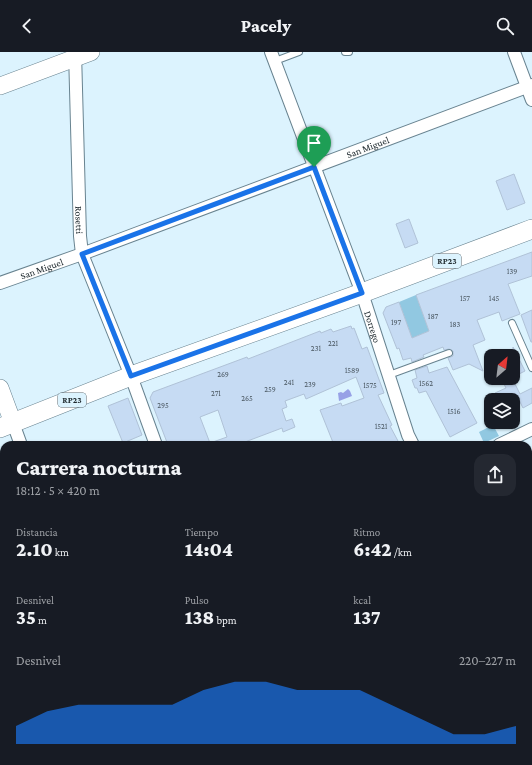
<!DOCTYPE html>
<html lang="es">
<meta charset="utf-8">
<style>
:root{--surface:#171b24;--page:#242831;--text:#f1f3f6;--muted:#9ea1a6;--accent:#1a73e8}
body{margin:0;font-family:"Crimson Pro",serif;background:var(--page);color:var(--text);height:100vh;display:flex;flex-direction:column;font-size:15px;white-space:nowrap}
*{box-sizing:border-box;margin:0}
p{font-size:13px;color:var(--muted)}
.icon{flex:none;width:22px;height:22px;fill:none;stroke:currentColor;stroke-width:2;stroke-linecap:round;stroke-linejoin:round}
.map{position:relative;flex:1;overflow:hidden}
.drawer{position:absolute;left:0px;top:389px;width:532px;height:324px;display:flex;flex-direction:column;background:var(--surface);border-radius:12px 12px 0 0;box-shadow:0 1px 3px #0004}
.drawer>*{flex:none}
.needle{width:26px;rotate:28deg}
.buttons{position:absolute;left:484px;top:297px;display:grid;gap:8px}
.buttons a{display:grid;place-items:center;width:36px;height:36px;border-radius:8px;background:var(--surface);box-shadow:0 1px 3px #0004;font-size:20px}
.pin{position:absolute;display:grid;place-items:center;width:34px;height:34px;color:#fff;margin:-41px -17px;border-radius:50% 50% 50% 0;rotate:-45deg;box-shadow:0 0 4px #0007}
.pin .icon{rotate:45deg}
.round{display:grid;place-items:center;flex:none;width:42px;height:42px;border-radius:12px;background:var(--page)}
.head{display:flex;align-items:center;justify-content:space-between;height:68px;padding:0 16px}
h1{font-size:22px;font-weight:800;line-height:30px}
.stats{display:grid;grid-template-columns:repeat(3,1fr);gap:6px;height:68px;padding:4px 16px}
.stats div{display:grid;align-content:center}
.stats b{font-size:20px;font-weight:800}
.stats small{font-size:11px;font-weight:400}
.stats p{font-size:11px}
.chart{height:112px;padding:8px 16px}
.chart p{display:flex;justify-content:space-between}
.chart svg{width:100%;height:72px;margin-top:4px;fill:var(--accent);opacity:.7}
header{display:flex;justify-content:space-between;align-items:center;height:52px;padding:0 16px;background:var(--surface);font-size:18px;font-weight:800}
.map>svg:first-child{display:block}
.green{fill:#91c8e1}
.water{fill:#97a1e6}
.building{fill:#c6dbf3;stroke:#b0c2d7;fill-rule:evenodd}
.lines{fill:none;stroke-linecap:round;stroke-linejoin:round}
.lane-casing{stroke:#688390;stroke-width:8}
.street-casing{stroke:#688390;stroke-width:14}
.secondary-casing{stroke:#688390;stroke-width:18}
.primary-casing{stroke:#688390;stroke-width:20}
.lane{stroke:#fff;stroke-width:6}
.street{stroke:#fff;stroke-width:12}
.secondary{stroke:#fff;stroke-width:17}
.primary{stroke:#fff;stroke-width:19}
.route-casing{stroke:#fff;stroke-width:8}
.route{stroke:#1a73e8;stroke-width:5}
.labels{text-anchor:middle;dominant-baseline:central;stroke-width:4;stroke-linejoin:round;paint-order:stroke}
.number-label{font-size:8px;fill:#4a5761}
.shield{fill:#dcf3fe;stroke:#58676e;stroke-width:1}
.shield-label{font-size:9px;font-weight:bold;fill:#202b30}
.street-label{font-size:10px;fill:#202b30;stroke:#dcf3fe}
</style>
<header><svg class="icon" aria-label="back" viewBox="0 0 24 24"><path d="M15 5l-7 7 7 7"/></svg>Pacely<svg class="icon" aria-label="search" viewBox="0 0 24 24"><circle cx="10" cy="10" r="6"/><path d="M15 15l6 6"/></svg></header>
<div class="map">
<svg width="532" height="713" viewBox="0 0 532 713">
<rect width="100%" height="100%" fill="#dcf3fe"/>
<g class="green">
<polygon points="416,243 429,279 412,286 399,250"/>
<polygon points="493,373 499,384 484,391 479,380"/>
</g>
<polygon class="water" points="348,337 350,339 352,344 339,349 338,341 341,340 343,341"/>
<g class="building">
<polygon points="514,122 525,151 507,158 496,129"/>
<polygon points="409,167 418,191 405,196 396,172"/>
<polygon points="532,200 532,224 508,232 520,262 502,269 499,260 477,268 485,288 473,293 483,319 469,312 453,318 448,306 453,304 453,299 449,297 444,298 443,295 423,303 424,305 412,310 411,306 403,308 399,296 397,297 383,261 386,255 399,250 412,286 429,279 416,243"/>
<polygon points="532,258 532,290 531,290 521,263"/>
<path d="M 351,274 L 352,277 L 354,276 L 362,297 L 367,295 L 384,341 L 378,343 L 392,373 L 390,374 L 398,389 L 390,393 L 334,393 L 320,358 L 341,351 L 342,354 L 364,346 L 356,325 L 306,347 L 304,342 L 285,349 L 287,355 L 282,357 L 286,369 L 292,367 L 295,375 L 283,380 L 282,376 L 237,393 L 168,393 L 150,346 L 153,340 L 247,305 L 248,307 L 320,279 L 321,281 L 331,277 L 333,280 ZM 218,358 L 227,385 L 210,391 L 200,365 Z"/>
<polygon points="513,295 525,319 513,325"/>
<polygon points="427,314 429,321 447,315 477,371 450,385 426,339 419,341 417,336 415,336 412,328 417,326 415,318"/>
<polygon points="501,326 512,326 520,342 532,336 532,351 523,356 519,348 498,348 495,341 506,336"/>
<polygon points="128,346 142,383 123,391 108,354"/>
</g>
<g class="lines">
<g class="lane-casing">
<g id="lane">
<polyline points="345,0 349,0"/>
<polyline points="275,9 299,0"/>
<polyline points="512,271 532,316"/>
<polyline points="389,323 449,301"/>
</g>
</g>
<g class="street-casing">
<g id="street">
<path id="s1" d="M 75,0 L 80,184 L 82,202 L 131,324 L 156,393"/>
<path id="s2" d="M 271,0 L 362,241 L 408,383 L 413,393"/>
<polyline points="514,0 532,48"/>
<path id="s3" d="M 0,231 L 82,202 L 532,33"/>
<polyline points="13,371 21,393"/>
<polyline points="499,393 532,377"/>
<polyline points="528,574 532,573"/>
<polyline points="528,591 532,645"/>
<polyline points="0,609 4,608"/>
<polyline points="137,709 138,713"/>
<polyline points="272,709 273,713"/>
</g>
</g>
<g class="secondary-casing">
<g id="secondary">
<polyline points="0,34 91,0"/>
<polyline points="0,336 13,371"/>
</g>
</g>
<g class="primary-casing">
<polyline id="primary" points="0,376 131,324 362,241 532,177"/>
</g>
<use href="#lane" class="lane"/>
<use href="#street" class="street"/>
<use href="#secondary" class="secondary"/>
<use href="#primary" class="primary"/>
</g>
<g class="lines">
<g class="route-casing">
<polygon id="route" points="314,115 362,241 131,324 82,202"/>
</g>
<use href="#route" class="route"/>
</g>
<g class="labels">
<g class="number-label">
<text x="512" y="219">139</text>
<text x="465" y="246">157</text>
<text x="494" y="246">145</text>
<text x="433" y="264">187</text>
<text x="396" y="270">197</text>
<text x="455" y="272">183</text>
<text x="333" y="291">221</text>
<text x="316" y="296">231</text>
<text x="352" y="318">1589</text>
<text x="223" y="322">269</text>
<text x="289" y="330">241</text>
<text x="426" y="331">1562</text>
<text x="310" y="332">239</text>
<text x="370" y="333">1575</text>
<text x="270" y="337">259</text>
<text x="216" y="341">271</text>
<text x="247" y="346">265</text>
<text x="163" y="353">295</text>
<text x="454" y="359">1516</text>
<text x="381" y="374">1521</text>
</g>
<g class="shield">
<rect x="433" y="202" width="28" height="14" rx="3"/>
<rect x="58" y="341" width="28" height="14" rx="3"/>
</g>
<g class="shield-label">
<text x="447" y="209">RP23</text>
<text x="72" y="348">RP23</text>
</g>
<g class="street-label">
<text stroke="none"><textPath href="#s3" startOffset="392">San Miguel</textPath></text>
<text stroke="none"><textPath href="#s1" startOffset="168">Rosetti</textPath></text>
<text stroke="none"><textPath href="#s3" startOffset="44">San Miguel</textPath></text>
<text stroke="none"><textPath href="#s2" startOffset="293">Dorrego</textPath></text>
</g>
</g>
</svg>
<div class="buttons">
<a><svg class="needle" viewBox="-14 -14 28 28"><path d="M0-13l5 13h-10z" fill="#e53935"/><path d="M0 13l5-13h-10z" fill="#9ea1a6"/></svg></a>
<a><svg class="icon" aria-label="layers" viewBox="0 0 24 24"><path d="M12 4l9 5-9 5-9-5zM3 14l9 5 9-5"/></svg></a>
</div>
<div class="pin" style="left:314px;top:115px;background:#1e9e55"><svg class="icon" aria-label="arrive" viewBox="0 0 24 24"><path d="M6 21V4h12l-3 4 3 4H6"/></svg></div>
<section class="drawer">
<div class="head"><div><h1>Carrera nocturna</h1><p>18:12 · 5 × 420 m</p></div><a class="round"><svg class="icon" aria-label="share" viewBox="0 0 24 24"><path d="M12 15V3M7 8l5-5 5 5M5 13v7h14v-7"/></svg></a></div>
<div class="stats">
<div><p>Distancia</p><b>2.10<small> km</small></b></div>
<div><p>Tiempo</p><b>14:04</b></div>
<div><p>Ritmo</p><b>6:42<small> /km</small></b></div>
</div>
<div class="stats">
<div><p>Desnivel</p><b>35<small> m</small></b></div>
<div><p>Pulso</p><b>138<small> bpm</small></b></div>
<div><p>kcal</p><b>137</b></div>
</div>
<div class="chart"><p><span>Desnivel</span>220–227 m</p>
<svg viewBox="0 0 160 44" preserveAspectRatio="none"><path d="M0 44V33L10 24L20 20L30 20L40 20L50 20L60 11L70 6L80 6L90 11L100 11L110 11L120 20L130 29L140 38L150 38L160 33V44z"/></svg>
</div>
</section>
</div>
